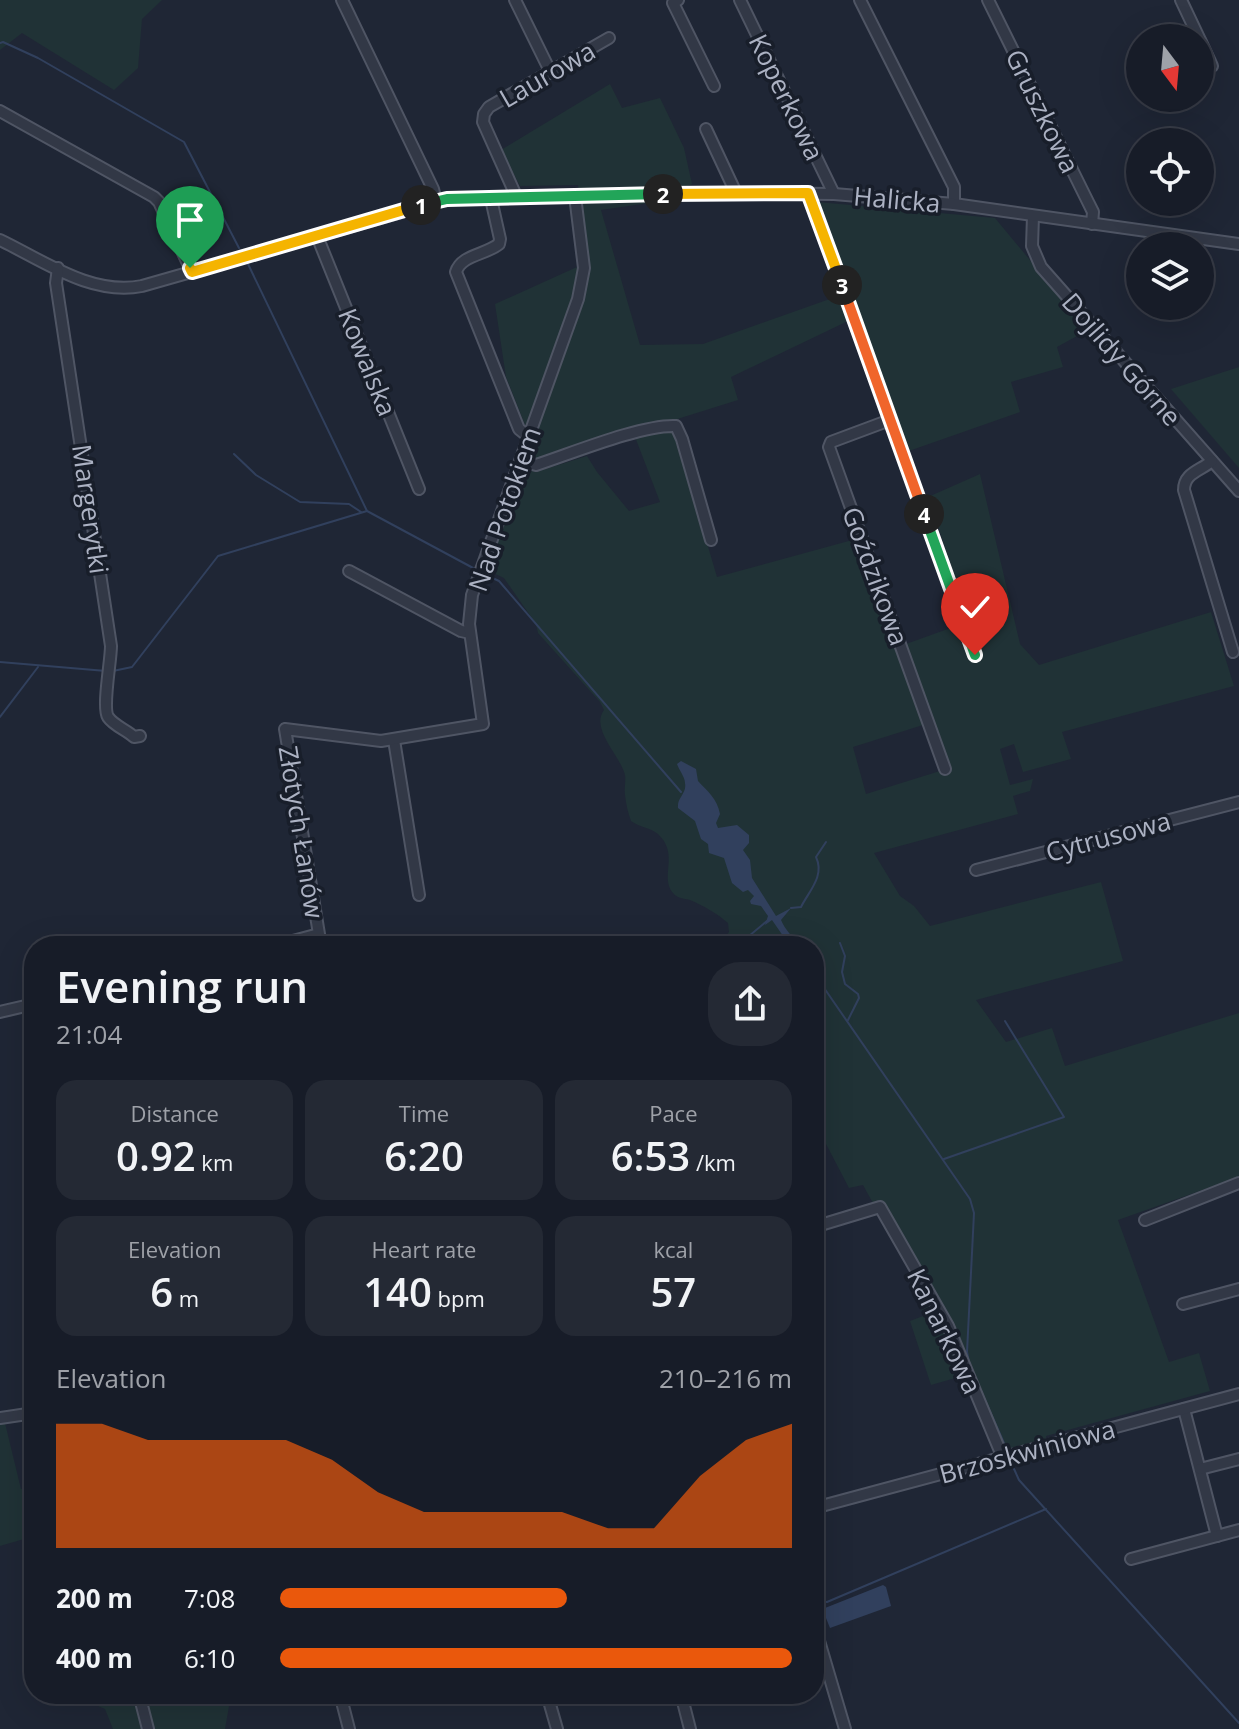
<!DOCTYPE html>
<meta charset="utf-8">
<style>
:root{--surface:#171c28;--page:#242934;--text:#f1f3f6;--muted:#9ea1a8;--line:#363a45;--accent:#ea580c}
body{margin:0;font-family:"Open Sans",sans-serif;background:var(--page);color:var(--text);height:100vh;display:flex;flex-direction:column;font-size:30px;white-space:nowrap}
*{box-sizing:border-box;margin:0}
p{font-size:26px;color:var(--muted)}
.icon{flex:none;width:44px;height:44px;fill:none;stroke:currentColor;stroke-width:2;stroke-linecap:round;stroke-linejoin:round}
.map{position:relative;flex:1;overflow:hidden}
.drawer{position:absolute;left:24px;top:936px;width:800px;height:768px;display:flex;flex-direction:column;background:var(--surface);border-radius:32px;box-shadow:0 8px 32px #0002,0 0 0 2px var(--line)}
.drawer>*{flex:none}
.needle{width:52px;rotate:164deg}
.tools{position:absolute;left:1126px;top:24px;display:grid;gap:16px}
.tools a{display:grid;place-items:center;width:88px;height:88px;border-radius:50%;background:var(--surface);box-shadow:0 8px 32px #0002,0 0 0 2px var(--line);font-size:40px}
.pin{position:absolute;display:grid;place-items:center;width:68px;height:68px;color:#fff;margin:-82px -34px;border-radius:50% 50% 50% 0;rotate:-45deg;box-shadow:0 0 8px #0007}
.pin .icon{rotate:45deg}
.km{position:absolute;width:40px;height:40px;margin:-20px;border-radius:50%;background:#222;color:#fff;font-size:22px;line-height:40px;text-align:center}
.round{display:grid;place-items:center;flex:none;width:84px;height:84px;border-radius:32px;background:var(--page)}
.headline{display:flex;align-items:center;justify-content:space-between;height:136px;padding:0 32px}
h1{font-size:44px;font-weight:600;line-height:60px}
.metrics{display:grid;grid-template-columns:repeat(3,1fr);gap:12px;height:136px;padding:8px 32px}
.metrics div{display:grid;align-content:center;border-radius:20px;background:var(--page);text-align:center}
.metrics b{font-size:40px;font-weight:600}
.metrics small{font-size:22px;font-weight:400}
.metrics p{font-size:22px}
.chart{height:224px;padding:16px 32px}
.chart p{display:flex;justify-content:space-between}
.chart svg{width:100%;height:144px;margin-top:8px;fill:var(--accent);opacity:.7}
ul{padding:0 32px;list-style:none;font-size:26px}
li{display:grid;grid-template-columns:128px 96px 1fr;align-items:center;height:60px}
li i{height:20px;border-radius:10px;background:var(--accent)}
.map>svg:first-child{display:block}
.green{fill:#203236;fill-rule:evenodd}
.water{fill:#31405d}
.lines{fill:none;stroke-linecap:round;stroke-linejoin:round}
.stream{stroke:#31405d;stroke-width:2}
.minor-casing{stroke:#4f5564;stroke-width:14}
.minor{stroke:#323846;stroke-width:10}
.split-1-casing{stroke:#fff;stroke-width:16}
.split-2-casing{stroke:#fff;stroke-width:16}
.split-3-casing{stroke:#fff;stroke-width:16}
.split-4-casing{stroke:#fff;stroke-width:16}
.split-5-casing{stroke:#fff;stroke-width:16}
.split-1{stroke:#f5b400;stroke-width:10}
.split-2{stroke:#22a559;stroke-width:10}
.split-3{stroke:#f5b400;stroke-width:10}
.split-4{stroke:#f0652b;stroke-width:10}
.split-5{stroke:#22a559;stroke-width:10}
.labels{text-anchor:middle;dominant-baseline:central;stroke-width:7;stroke-linejoin:round;paint-order:stroke}
.street-label{font-size:26px;fill:#acb2c3;stroke:#181e2a}
</style>
<div class="map">
<svg width="1239" height="1729" viewBox="0 0 1239 1729">
<rect width="100%" height="100%" fill="#1f2635"/>
<g class="green">
<polygon points="0,0 162,0 142,19 138,68 114,90 22,33 0,50"/>
<path d="M 610,84 L 622,108 L 660,98 L 684,148 L 692,184 L 656,202 L 601,210 L 640,345 L 703,344 L 841,295 L 850,320 L 731,377 L 738,400 L 671,421 L 717,577 L 856,539 L 895,648 L 970,621 L 928,497 L 980,474 L 1020,644 L 1039,665 L 1211,612 L 1234,686 L 1062,732 L 1071,759 L 1023,772 L 1014,744 L 1000,749 L 1010,785 L 1033,779 L 1030,791 L 1013,796 L 1018,814 L 874,853 L 900,896 L 914,906 L 930,926 L 1101,882 L 1123,961 L 976,1000 L 1006,1042 L 1052,1028 L 1065,1066 L 1239,1013 L 1239,1177 L 1118,1220 L 1169,1362 L 1199,1353 L 1210,1391 L 1046,1436 L 1046,1439 L 1007,1450 L 973,1373 L 931,1385 L 910,1321 L 923,1316 L 910,1271 L 863,1185 L 849,1188 L 814,1121 L 814,946 L 717,946 L 729,932 L 728,923 C 718,914 702,905 690,900 C 683,898 678,899 673,893 C 659,876 680,855 658,834 C 651,828 639,827 631,821 C 628,813 626,804 625,795 C 624,789 626,781 625,775 C 620,755 590,729 604,710 L 600,702 L 538,633 L 536,624 L 504,578 L 485,569 L 502,522 L 525,469 L 536,472 L 587,456 L 597,472 L 629,511 L 660,502 L 632,429 L 537,459 L 530,457 L 539,432 L 525,425 L 506,377 L 495,304 L 588,262 L 578,185 L 520,186 L 501,150 ZM 923,725 L 940,771 L 866,794 L 853,747 Z"/>
<polygon points="817,202 995,218 1088,330 1057,347 1063,367 1011,382 1020,412 906,452"/>
<polygon points="1239,367 1239,468 1171,389"/>
<polygon points="0,1423 5,1423 21,1489 34,1489 34,1545 31,1537 0,1546"/>
<polygon points="82,1694 231,1694 231,1695 225,1729 113,1729 105,1709 84,1700"/>
</g>
<g class="water">
<path d="M 681,761 L 696,769 L 698,781 C 708,792 717,798 720,814 L 716,823 L 718,828 L 737,825 L 749,835 L 749,843 L 743,850 L 750,860 L 752,878 L 776,916 L 791,908 L 781,920 C 785,930 793,936 798,946 L 790,946 L 772,920 L 765,925 L 768,916 L 761,906 L 751,904 L 750,901 L 754,896 L 748,890 L 743,892 L 732,883 L 724,858 L 709,853 L 708,844 L 701,839 L 695,821 L 678,808 C 677,797 687,794 685,783 C 685,777 679,770 677,764 Z"/>
<polygon points="883,1585 886,1587 891,1606 830,1628 824,1613 825,1608"/>
</g>
<g class="lines">
<g class="stream">
<polyline points="0,43 3,42 38,58 184,142 239,248"/>
<polyline points="248,264 367,511 475,569"/>
<polyline points="234,454 256,475 300,502 349,504 361,512"/>
<polyline points="486,575 499,581 681,792"/>
<polyline points="0,662 106,671"/>
<polyline points="113,671 132,667 218,556 367,511"/>
<polyline points="0,717 38,667"/>
<path d="M 791,908 L 801,907 C 809,891 825,876 816,857 L 826,842"/>
<polyline points="840,943 845,956 842,972 845,984 858,994 859,998 848,1020"/>
<polyline points="737,946 767,921"/>
<polyline points="822,985 970,1199 974,1213 967,1352 970,1367"/>
<polyline points="944,1159 1064,1117 1005,1021"/>
<polyline points="981,1391 1007,1450"/>
<polyline points="1010,1460 1019,1480 1239,1723"/>
<polyline points="814,1601 827,1602 1046,1509"/>
</g>
<g class="minor-casing">
<g id="minor">
<polyline points="342,0 433,189 436,201"/>
<polyline points="515,0 551,73"/>
<polyline points="678,0 673,3 714,86"/>
<polyline points="740,0 834,194"/>
<polyline points="860,0 954,187 954,204"/>
<polyline points="988,0 1088,202 1093,212 1092,224"/>
<polyline points="1181,0 1199,38"/>
<polyline points="1200,40 1212,66"/>
<polyline points="0,111 154,197 159,202 192,272"/>
<polyline points="706,129 736,193"/>
<polyline points="808,193 975,655"/>
<polyline points="517,198 483,122 484,114 489,107 609,38"/>
<path d="M 491,199 L 500,239 L 499,244 C 485,255 461,255 456,272 L 519,429 L 529,437"/>
<polyline points="1033,216 1032,246 1041,267 1239,491"/>
<polyline points="317,236 419,489"/>
<path d="M 0,240 C 44,261 91,296 142,286 L 447,199 L 736,193 L 834,194 L 954,204 L 1239,244"/>
<path d="M 58,268 L 56,283 L 111,646 C 111,661 102,707 108,717 C 114,726 127,730 134,737 L 140,736"/>
<polyline points="890,420 831,442 829,447 945,769"/>
<path d="M 521,461 L 536,465 C 570,454 643,424 676,426 L 682,439 L 711,540"/>
<path d="M 1212,461 C 1200,471 1184,473 1184,490 L 1233,652"/>
<polyline points="349,571 461,631 470,633"/>
<polyline points="394,740 419,895"/>
<polyline points="976,870 1239,802"/>
<polyline points="274,946 319,934 285,729 381,741 483,724 469,624 472,595 578,299 584,268 575,196"/>
<polyline points="0,1012 34,1004"/>
<polyline points="1145,1220 1239,1183"/>
<polyline points="814,1227 880,1207 948,1326 1003,1458"/>
<polyline points="1183,1304 1239,1289"/>
<polyline points="1184,1409 1217,1536"/>
<polyline points="0,1418 34,1413"/>
<polyline points="1200,1469 1239,1459"/>
<polyline points="814,1508 1239,1394"/>
<polyline points="1131,1559 1239,1530"/>
<polyline points="814,1624 845,1729"/>
<polyline points="139,1694 148,1729"/>
<polyline points="340,1694 349,1729"/>
<polyline points="547,1694 557,1729"/>
<polyline points="681,1694 690,1729"/>
</g>
</g>
<use href="#minor" class="minor"/>
</g>
<g class="lines">
<g class="split-1-casing">
<polyline id="split-1" points="190,268 192,272 421,205"/>
</g>
<g class="split-2-casing">
<polyline id="split-2" points="421,205 447,199 663,194"/>
</g>
<g class="split-3-casing">
<polyline id="split-3" points="663,194 808,193 842,285"/>
</g>
<g class="split-4-casing">
<polyline id="split-4" points="842,285 924,514"/>
</g>
<g class="split-5-casing">
<polyline id="split-5" points="924,514 975,655"/>
</g>
<use href="#split-1" class="split-1"/>
<use href="#split-2" class="split-2"/>
<use href="#split-3" class="split-3"/>
<use href="#split-4" class="split-4"/>
<use href="#split-5" class="split-5"/>
</g>
<g class="labels">
<g class="street-label">
<text transform="translate(547 74) rotate(-30)">Laurowa</text>
<text transform="translate(787 97) rotate(64)">Koperkowa</text>
<text transform="translate(1043 111) rotate(64)">Gruszkowa</text>
<text transform="translate(897 199) rotate(5)">Halicka</text>
<text transform="translate(1122 359) rotate(49)">Dojlidy Górne</text>
<text transform="translate(368 362) rotate(68)">Kowalska</text>
<text transform="translate(91 509) rotate(82)">Margerytki</text>
<text transform="translate(504 509) rotate(-71)">Nad Potokiem</text>
<text transform="translate(876 576) rotate(70)">Goździkowa</text>
<text transform="translate(302 832) rotate(81)">Złotych Łanów</text>
<text transform="translate(1108 836) rotate(-15)">Cytrusowa</text>
<text transform="translate(945 1331) rotate(64)">Kanarkowa</text>
<text transform="translate(1027 1451) rotate(-15)">Brzoskwiniowa</text>
</g>
</g>
</svg>
<div class="tools">
<a><svg class="needle" viewBox="-14 -14 28 28"><path d="M0-13l5 13h-10z" fill="#e53935"/><path d="M0 13l5-13h-10z" fill="#9ea1a8"/></svg></a>
<a><svg class="icon" aria-label="locate" viewBox="0 0 24 24"><circle cx="12" cy="12" r="6"/><path d="M12 2v4M12 18v4M2 12h4M18 12h4"/></svg></a>
<a><svg class="icon" aria-label="layers" viewBox="0 0 24 24"><path d="M12 4l9 5-9 5-9-5zM3 14l9 5 9-5"/></svg></a>
</div>
<div class="pin" style="left:190px;top:268px;background:#1e9e55"><svg class="icon" aria-label="arrive" viewBox="0 0 24 24"><path d="M6 21V4h12l-3 4 3 4H6"/></svg></div>
<div class="pin" style="left:975px;top:655px;background:#d93025"><svg class="icon" aria-label="check" viewBox="0 0 24 24"><path d="M5 12l5 5 9-10"/></svg></div>
<b class="km" style="left:421px;top:205px">1</b>
<b class="km" style="left:663px;top:194px">2</b>
<b class="km" style="left:842px;top:285px">3</b>
<b class="km" style="left:924px;top:514px">4</b>
<section class="drawer">
<div class="headline"><div><h1>Evening run</h1><p>21:04</p></div><a class="round"><svg class="icon" aria-label="share" viewBox="0 0 24 24"><path d="M12 15V3M7 8l5-5 5 5M5 13v7h14v-7"/></svg></a></div>
<div class="metrics">
<div><p>Distance</p><b>0.92<small> km</small></b></div>
<div><p>Time</p><b>6:20</b></div>
<div><p>Pace</p><b>6:53<small> /km</small></b></div>
</div>
<div class="metrics">
<div><p>Elevation</p><b>6<small> m</small></b></div>
<div><p>Heart rate</p><b>140<small> bpm</small></b></div>
<div><p>kcal</p><b>57</b></div>
</div>
<div class="chart"><p><span>Elevation</span>210–216 m</p>
<svg viewBox="0 0 160 44" preserveAspectRatio="none"><path d="M0 44V6L10 6L20 11L30 11L40 11L50 11L60 17L70 27L80 33L90 33L100 33L110 33L120 38L130 38L140 22L150 11L160 6V44z"/></svg>
</div>
<ul>
<li><b>200 m</b>7:08<i style="width:56%"></i></li>
<li><b>400 m</b>6:10<i style="width:100%"></i></li>
</ul>
</section>
</div>
